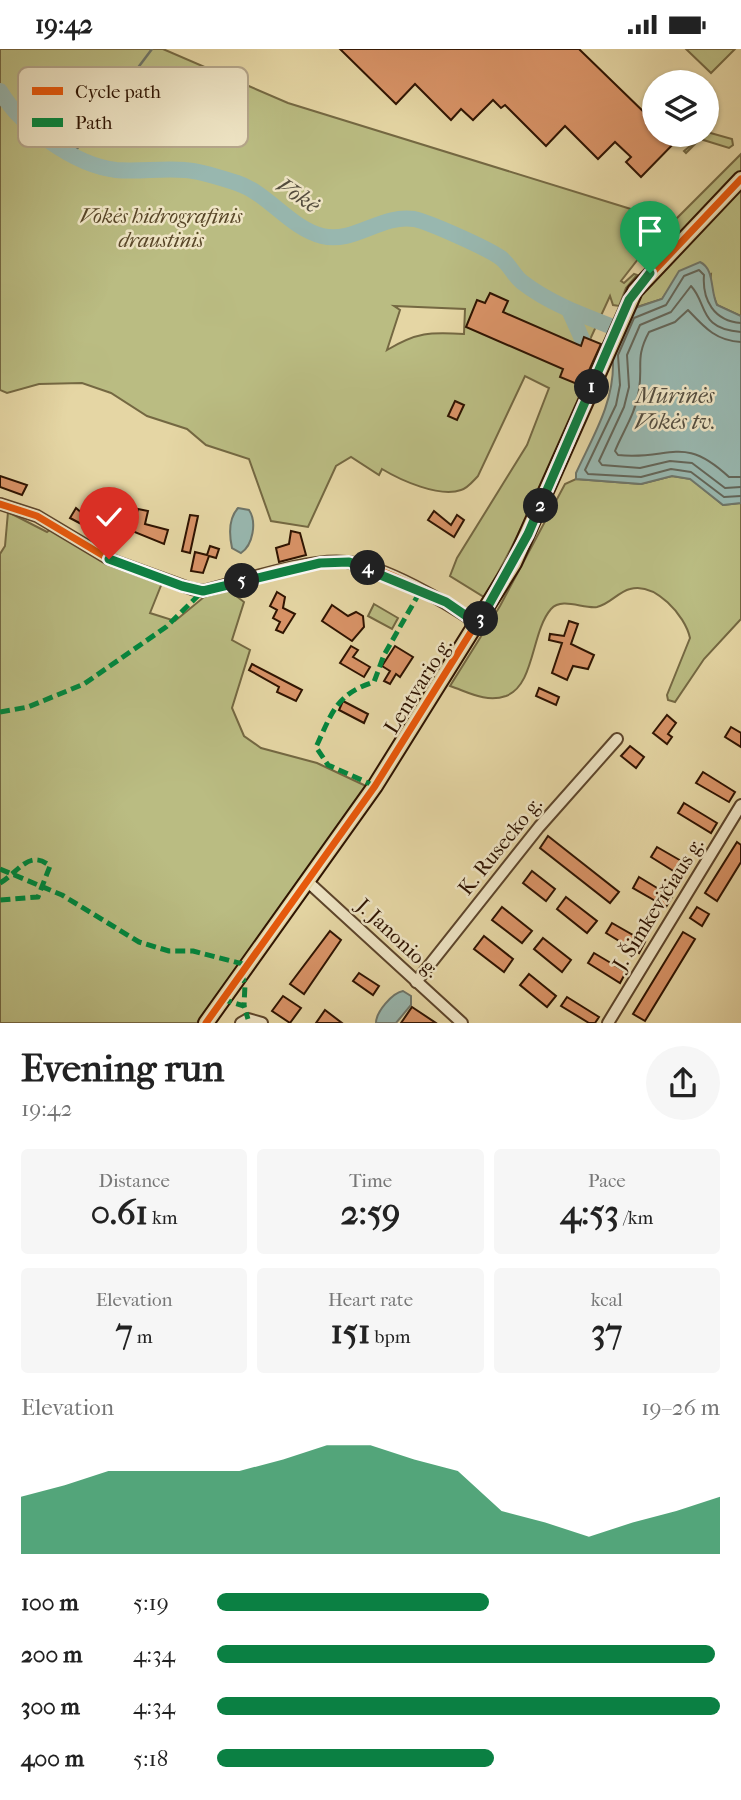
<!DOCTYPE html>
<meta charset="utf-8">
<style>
:root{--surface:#fff;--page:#f6f6f6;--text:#222;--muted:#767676;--accent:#0b8043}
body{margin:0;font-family:"IM FELL French Canon",serif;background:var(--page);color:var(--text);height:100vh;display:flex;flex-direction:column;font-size:26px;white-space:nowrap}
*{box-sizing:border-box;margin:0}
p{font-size:23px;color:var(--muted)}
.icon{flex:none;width:38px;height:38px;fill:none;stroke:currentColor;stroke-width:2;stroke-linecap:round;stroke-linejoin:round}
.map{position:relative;height:974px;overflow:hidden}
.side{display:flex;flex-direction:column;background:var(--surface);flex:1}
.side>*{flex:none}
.controls{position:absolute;left:642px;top:21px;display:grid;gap:14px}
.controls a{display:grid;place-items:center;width:77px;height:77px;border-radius:50%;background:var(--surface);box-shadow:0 2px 5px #0004;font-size:35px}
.pin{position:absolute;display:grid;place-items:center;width:60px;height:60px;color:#fff;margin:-72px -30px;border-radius:50% 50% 50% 0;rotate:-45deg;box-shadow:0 0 7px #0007}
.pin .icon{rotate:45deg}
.km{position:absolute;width:35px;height:35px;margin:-18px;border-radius:50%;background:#222;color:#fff;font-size:19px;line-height:35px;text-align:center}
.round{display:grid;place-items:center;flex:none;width:74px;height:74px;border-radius:37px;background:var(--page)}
.overview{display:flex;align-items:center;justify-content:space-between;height:119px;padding:0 21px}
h1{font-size:38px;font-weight:800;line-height:52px}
.metrics{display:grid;grid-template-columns:repeat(3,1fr);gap:10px;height:119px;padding:7px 21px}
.metrics div{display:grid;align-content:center;border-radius:7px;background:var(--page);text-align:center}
.metrics b{font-size:35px;font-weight:800}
.metrics small{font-size:19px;font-weight:400}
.metrics p{font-size:19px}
.chart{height:196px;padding:14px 21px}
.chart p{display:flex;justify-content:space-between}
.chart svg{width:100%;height:126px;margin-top:7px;fill:var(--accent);opacity:.7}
ul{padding:0 21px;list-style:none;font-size:23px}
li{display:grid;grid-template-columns:112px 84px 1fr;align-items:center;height:52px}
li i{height:18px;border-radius:9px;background:var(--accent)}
.status{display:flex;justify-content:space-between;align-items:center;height:49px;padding:0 35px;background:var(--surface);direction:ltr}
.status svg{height:19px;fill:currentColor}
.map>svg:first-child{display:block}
.green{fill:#babc82;stroke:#746842;stroke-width:2;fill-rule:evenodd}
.water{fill:#98b7af;stroke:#6e7569;stroke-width:2}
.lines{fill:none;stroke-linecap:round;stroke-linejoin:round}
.shore{stroke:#636558;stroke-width:2}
.stream{stroke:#6e7569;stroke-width:2.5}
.river{stroke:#98b7af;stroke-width:16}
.building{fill:#d99367;stroke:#2e1301;stroke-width:2}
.minor-casing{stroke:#5c442a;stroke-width:14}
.major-casing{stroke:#2e1301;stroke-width:18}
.minor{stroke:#eee4c4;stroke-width:10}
.major{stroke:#e5d6a4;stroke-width:14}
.quiet{stroke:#00873e;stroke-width:5;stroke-dasharray:10 5;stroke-linecap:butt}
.cycleway-casing{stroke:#eee4c4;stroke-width:11}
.cycleway{stroke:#e8590c;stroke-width:7}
.route-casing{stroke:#fff;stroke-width:14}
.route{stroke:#0b8043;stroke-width:9}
.labels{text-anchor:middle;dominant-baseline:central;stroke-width:5;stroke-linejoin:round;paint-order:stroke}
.park-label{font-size:21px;font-style:italic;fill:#584628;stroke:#eee4c4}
.street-label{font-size:21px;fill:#2e1301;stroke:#eee4c4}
.water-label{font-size:23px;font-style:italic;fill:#534c3e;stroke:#eee4c4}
.key{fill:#eee4c4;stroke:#b4a58a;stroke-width:2}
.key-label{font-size:19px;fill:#2e1301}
</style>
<div class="status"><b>19:42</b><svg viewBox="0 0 49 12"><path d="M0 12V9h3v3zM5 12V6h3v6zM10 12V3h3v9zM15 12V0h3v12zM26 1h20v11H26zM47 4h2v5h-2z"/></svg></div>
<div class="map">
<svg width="741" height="974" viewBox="0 0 741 974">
<rect width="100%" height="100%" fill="#e5d6a4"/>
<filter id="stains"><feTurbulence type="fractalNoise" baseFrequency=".00286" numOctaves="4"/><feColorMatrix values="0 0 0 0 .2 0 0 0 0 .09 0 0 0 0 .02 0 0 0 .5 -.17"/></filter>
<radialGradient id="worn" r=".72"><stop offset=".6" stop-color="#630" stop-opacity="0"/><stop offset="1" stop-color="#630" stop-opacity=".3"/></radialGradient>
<g class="green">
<path d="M 0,0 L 163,0 L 288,54 L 673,173 L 741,105 L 741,123 L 666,201 L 664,199 L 656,207 L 642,205 L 621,232 L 624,234 L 634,225 L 637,226 L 626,239 L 619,257 L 613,256 L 610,247 L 587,297 L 603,305 C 561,385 531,470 484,548 L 450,527 L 457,509 L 527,396 L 549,339 L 525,327 L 478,427 C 473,432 468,439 461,441 C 440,449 400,431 382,420 L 379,426 L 351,408 L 336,417 L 308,478 L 271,472 L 249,410 L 206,396 L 187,380 L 147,367 L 111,344 L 82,334 L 39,335 L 7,344 L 0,341 ZM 394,257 L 465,260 L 464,285 C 430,283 417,283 387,301 L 400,261 Z"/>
<polygon points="686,0 735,0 711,24"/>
<polygon points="707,83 732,90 733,96 729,99 700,90 686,104 684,102"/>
<polygon points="741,138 741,267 717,256 710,237 711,225 669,240 662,250 637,258 639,245"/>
<path d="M 672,427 L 691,430 L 723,456 L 741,454 L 741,570 L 704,610 L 675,653 L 668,651 L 667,646 L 690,589 C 685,566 655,533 630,540 C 618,543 610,555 597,558 C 583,560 562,548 551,560 C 531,583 535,636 506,647 C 486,654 468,643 450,637 L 500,557 L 565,435 L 576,430 L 641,435 Z"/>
<polygon points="8,463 47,483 52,479 162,534 150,564 175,572 204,548 226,539 244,553 232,591 250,601 232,659 244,687 261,699 317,714 366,737 197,974 0,974 0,505 5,497"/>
<polygon points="374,555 398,569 392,580 368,567"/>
</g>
<g class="water">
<path d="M 700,213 C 715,220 710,242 717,256 L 741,267 L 741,454 L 723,456 L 690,430 L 672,427 L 641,435 L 576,430 L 576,424 C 593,387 614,354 613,313 L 608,310 L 629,261 L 662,250 L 679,222 Z"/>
<path d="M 238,459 L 249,461 C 257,473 253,496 241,504 L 232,499 C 229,485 228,470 238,459 Z"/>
<path d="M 403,942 L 411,947 L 411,956 L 396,974 L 376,974 C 376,963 392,944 403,942 Z"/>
</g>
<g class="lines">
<g class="shore">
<path d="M 741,274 C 714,272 702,251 704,226 L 699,221 L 684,227 L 666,256 L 634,269 L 618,306 L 620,336 L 616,356 L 585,421 L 588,425 L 641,428 L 671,420 L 691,423 L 724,448 L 741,447"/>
<path d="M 741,283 C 698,280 708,255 691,237 L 671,263 L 640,276 L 627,306 L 629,338 L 624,358 L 599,412 L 602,416 L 640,419 L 670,412 L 692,414 L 725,439 L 741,438"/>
<path d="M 741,293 C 716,292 704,278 688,261 L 675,273 L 649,283 C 635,309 643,316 639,341 C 636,364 623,382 615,402 L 618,406 C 670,412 682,384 729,428 L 741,428"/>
</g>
<polyline class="stream" points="73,105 152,0"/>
<g class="river">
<path d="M 0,42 C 21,77 74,116 116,121 C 138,123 162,119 185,121 C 201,122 221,129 237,134 C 268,144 290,179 322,187 C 354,195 381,165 414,170 C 429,173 489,200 501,209 C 510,216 514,227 522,233 C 549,254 582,266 613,278"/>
<polyline points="569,261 583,292"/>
</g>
</g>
<g class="building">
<polygon points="340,0 579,0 648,67 654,61 654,86 682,86 641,128 626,113 631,108 615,93 598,110 565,77 546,97 505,56 501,59 493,51 473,71 461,60 451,71 415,35 396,55"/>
<polygon points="490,244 508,252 503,263 581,297 584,288 601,295 582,337 560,328 563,320 466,278 477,251 485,254"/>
<polygon points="455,352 464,356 457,371 448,367"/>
<polygon points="0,427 27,436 22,446 0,438"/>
<polygon points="76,459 90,471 87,478 70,469"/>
<polygon points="138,460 148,462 145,475 168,481 164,495 132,482"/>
<polygon points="434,462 451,476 457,466 464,471 454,488 428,471"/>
<polygon points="106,463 116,468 110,480 100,476"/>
<polygon points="190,466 198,467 190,504 182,502"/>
<polygon points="291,482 300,484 306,506 279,513 276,499 289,495"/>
<polygon points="210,497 219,500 216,509 209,507 203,524 191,522 195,503 207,506"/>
<polygon points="277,543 285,548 283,559 295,565 283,584 276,581 280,573 273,569 277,561 270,557"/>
<polygon points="332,556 348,567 356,563 363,567 364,578 352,592 322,572"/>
<polygon points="569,572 578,575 571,595 594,606 588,620 573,617 567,631 552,624 562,594 549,591 550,585 564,587"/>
<polygon points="351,597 358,601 353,608 370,618 364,628 340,614"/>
<polygon points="395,597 413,608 400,628 396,625 390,635 384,632 390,622 382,617"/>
<polygon points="252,615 302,641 296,652 277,643 279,638 249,621"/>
<polygon points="539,639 559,648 556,656 536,647"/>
<polygon points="343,652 368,665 364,674 339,661"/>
<polygon points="667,666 676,674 668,685 672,688 667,695 653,684"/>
<polygon points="731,678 741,684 741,698 725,688"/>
<polygon points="630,697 644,708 636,719 621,707"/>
<polygon points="703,723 735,743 729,753 696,734"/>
<polygon points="684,754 717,774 711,784 678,764"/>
<polygon points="548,787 619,843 610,854 540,799"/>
<polygon points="737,793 741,796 741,813 717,852 705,844"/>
<polygon points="657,798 690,817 683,828 651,808"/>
<polygon points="532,822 555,840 546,852 523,834"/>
<polygon points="639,828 672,848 666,858 633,839"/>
<polygon points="566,848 597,872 587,884 557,860"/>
<polygon points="502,858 532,882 522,894 492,871"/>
<polygon points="697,858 709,865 702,877 690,869"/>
<polygon points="612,874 645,893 639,904 606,884"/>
<polygon points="330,882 341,891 304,945 290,935"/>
<polygon points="683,883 695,890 645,972 633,965"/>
<polygon points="484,887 513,910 504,923 474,900"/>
<polygon points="543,889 571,911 562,923 534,900"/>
<polygon points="594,904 626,923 620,934 588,914"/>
<polygon points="359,924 379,937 373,946 353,932"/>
<polygon points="529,925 556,947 547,958 520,936"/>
<polygon points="283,947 301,959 290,974 272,962"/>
<polygon points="567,948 599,968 595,974 589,974 561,957"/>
<polygon points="412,958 436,974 401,974"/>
<polygon points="325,961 342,974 316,974"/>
</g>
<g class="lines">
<g class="minor-casing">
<g id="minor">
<path d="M 0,455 L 37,467 L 109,510 L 192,540 L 203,542 C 243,532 307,509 346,513 C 384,516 447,554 478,575"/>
<polyline points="307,832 462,974"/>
<polyline points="416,933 539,778 617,690"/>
<polyline points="241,974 248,970 262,974"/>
<polyline points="608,974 741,756"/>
</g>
</g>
<g class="major-casing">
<polyline id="major" points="206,974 375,737 514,514 635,242 741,130"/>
</g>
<use href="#minor" class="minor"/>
<use href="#major" class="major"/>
<g class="quiet">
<polyline points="0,663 28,658 84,635 166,578 203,542"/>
<path d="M 375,737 L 328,716 L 316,698 C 332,664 336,645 374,633 L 384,606 L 421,541"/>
<polyline points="0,820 62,846 139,893 169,902 193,902 247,916"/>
<path d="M 0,834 C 20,822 29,800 50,817 L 38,848 L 0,851"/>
<polyline points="241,924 245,935 244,957"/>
<polyline points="222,950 244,957 248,970"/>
</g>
<g class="cycleway-casing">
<g id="cycleway">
<path d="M 0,455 L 37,467 L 109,510 L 192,540 L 203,542 C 243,532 307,509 346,513 C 384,516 447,554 478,575"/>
<polyline points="206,974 375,737 514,514 635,242 741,130"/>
</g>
</g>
<use href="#cycleway" class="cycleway"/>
</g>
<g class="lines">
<g class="route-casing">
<polyline id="route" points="109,510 182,537 203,542 320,514 349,513 446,553 478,575 528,485 629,251 650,224"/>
</g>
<use href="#route" class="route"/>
</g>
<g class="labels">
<g class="park-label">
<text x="161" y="167">Vokės hidrografinis<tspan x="161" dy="24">draustinis</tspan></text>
</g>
<g class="street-label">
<text transform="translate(418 637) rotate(-58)">Lentvario g.</text>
<text transform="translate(500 797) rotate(-51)">K. Rusecko g.</text>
<text transform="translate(658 855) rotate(-58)">J. Šimkevičiaus g.</text>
<text transform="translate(398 889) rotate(43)">J. Janonio g.</text>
</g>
<g class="water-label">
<text transform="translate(298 146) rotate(33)">Vokė</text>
<text x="675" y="346">Mūrinės<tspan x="675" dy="26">Vokės tv.</tspan></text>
</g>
</g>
<rect x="18" y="18" width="230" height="80" rx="10" class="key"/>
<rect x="32" y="38" width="31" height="8" fill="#e8590c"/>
<rect x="32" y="69" width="31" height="9" fill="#00873e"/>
<g class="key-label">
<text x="75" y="49">Cycle path</text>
<text x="75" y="80">Path</text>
</g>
<rect width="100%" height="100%" filter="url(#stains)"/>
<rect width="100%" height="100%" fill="url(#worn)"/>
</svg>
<div class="controls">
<a><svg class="icon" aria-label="layers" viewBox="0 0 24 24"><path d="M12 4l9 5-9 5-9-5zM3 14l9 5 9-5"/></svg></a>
</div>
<div class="pin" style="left:650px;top:224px;background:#1e9e55"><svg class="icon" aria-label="arrive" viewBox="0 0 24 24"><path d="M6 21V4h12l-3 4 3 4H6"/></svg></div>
<div class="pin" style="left:109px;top:510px;background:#d93025"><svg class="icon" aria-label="check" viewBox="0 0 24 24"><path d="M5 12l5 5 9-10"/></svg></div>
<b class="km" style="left:592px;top:338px">1</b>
<b class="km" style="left:541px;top:457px">2</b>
<b class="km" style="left:481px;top:570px">3</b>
<b class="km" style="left:368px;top:519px">4</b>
<b class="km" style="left:242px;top:532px">5</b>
</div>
<section class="side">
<div class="overview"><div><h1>Evening run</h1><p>19:42</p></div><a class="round"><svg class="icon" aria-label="share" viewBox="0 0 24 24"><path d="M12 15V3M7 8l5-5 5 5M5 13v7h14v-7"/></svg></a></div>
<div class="metrics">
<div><p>Distance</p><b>0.61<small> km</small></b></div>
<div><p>Time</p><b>2:59</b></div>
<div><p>Pace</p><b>4:53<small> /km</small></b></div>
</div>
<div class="metrics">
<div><p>Elevation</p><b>7<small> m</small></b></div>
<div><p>Heart rate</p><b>151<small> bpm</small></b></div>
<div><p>kcal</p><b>37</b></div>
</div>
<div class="chart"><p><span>Elevation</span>19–26 m</p>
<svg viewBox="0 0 160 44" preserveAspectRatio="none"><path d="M0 44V24L10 20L20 15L30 15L40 15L50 15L60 11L70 6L80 6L90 11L100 15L110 29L120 33L130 38L140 33L150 29L160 24V44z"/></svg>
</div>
<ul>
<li><b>100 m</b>5:19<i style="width:54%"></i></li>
<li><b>200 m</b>4:34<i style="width:99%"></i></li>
<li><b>300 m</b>4:34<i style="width:100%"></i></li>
<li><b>400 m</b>5:18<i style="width:55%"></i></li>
</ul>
</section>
